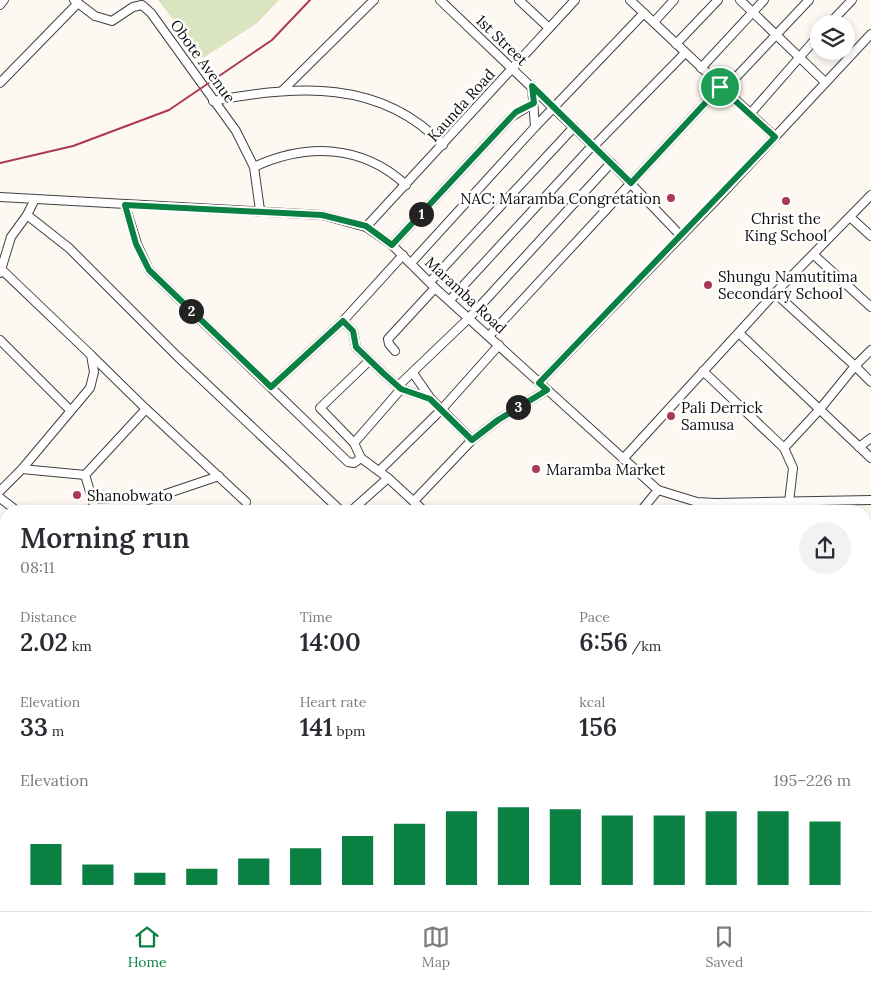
<!DOCTYPE html>
<meta charset="utf-8">
<style>
:root{--surface:#fff;--page:#f2f2f3;--text:#2b2b33;--muted:#7c7c81;--line:#e1e1e2;--accent:#0b8043}
body{margin:0;font-family:Lora,serif;background:var(--page);color:var(--text);height:100vh;display:flex;flex-direction:column;font-size:19px;white-space:nowrap}
*{box-sizing:border-box;margin:0}
p{font-size:16px;color:var(--muted)}
.icon{flex:none;width:28px;height:28px;fill:none;stroke:currentColor;stroke-width:2;stroke-linecap:round;stroke-linejoin:round}
.map{position:relative;flex:1;overflow:hidden}
.details{position:absolute;left:0px;top:505px;width:871px;height:406px;display:flex;flex-direction:column;background:var(--surface);border-radius:20px 20px 0 0;box-shadow:0 2px 8px #0003}
.details>*{flex:none}
.buttons{position:absolute;left:810px;top:15px;display:grid;gap:10px}
.buttons a{display:grid;place-items:center;width:45px;height:45px;border-radius:50%;background:var(--surface);box-shadow:0 2px 8px #0003;font-size:25px}
.pin{position:absolute;display:grid;place-items:center;width:42px;height:42px;color:#fff;margin:-21px;border:2px solid #fff;border-radius:50%;box-shadow:0 1px 5px #0007}
.km{position:absolute;width:25px;height:25px;margin:-12px;border-radius:50%;background:#222;color:#fff;font-size:14px;line-height:25px;text-align:center}
.round{display:grid;place-items:center;flex:none;width:52px;height:52px;border-radius:26px;background:var(--page)}
.headline{display:flex;align-items:center;justify-content:space-between;height:85px;padding:0 20px}
h1{font-size:28px;font-weight:600;line-height:38px}
.stats{display:grid;grid-template-columns:repeat(3,1fr);gap:8px;height:85px;padding:5px 20px}
.stats div{display:grid;align-content:center}
.stats b{font-size:25px;font-weight:600}
.stats small{font-size:14px;font-weight:400}
.stats p{font-size:14px}
.chart{height:140px;padding:10px 20px}
.chart p{display:flex;justify-content:space-between}
.chart svg{width:100%;height:90px;margin-top:5px;stroke:var(--accent);stroke-width:6}
.tabs{display:flex;justify-content:space-around;align-items:center;height:70px;border-top:1px solid var(--line);background:var(--surface);font-size:14px;color:var(--muted)}
.tabs a{display:grid;justify-items:center;gap:2px}
.tabs .current{color:var(--accent)}
.map>svg:first-child{display:block}
.green{fill:#dae4be}
.lines{fill:none;stroke-linecap:round;stroke-linejoin:round}
.minor-casing{stroke:#414141;stroke-width:10}
.minor{stroke:#fff;stroke-width:8}
.rail{stroke:#ac3857;stroke-width:2}
.route-casing{stroke:#fff;stroke-width:10}
.route{stroke:#0b8043;stroke-width:6}
.poi-dot{fill:#ac3857;stroke:#fff;stroke-width:2}
.labels{text-anchor:middle;dominant-baseline:central;stroke-width:5;stroke-linejoin:round;paint-order:stroke}
.street-label{font-size:15px;fill:#0e0e0e;stroke:#fff}
.poi-label{font-size:15px;fill:#0e0e0e;stroke:#fff;text-anchor:start}
</style>
<div class="map">
<svg width="871" height="911" viewBox="0 0 871 911">
<rect width="100%" height="100%" fill="#fdf8f1"/>
<g class="green">
<polygon points="158,0 279,0 257,23 203,58"/>
<polygon points="6,884 6,905 394,905 394,911 0,911 0,902"/>
</g>
<g class="lines">
<g class="minor-casing">
<g id="minor">
<polyline points="74,0 95,16 112,21 133,7 142,5 151,13 236,131 254,167 260,210"/>
<polyline points="440,0 611,163 681,236"/>
<polyline points="519,0 549,28"/>
<polyline points="630,0 775,137"/>
<polyline points="740,0 825,82"/>
<polyline points="0,5 4,0"/>
<polyline points="654,22 674,0"/>
<polyline points="829,24 852,0"/>
<polyline points="676,44 718,0"/>
<polyline points="701,68 764,0"/>
<polyline points="0,83 78,3"/>
<polyline points="532,86 535,127"/>
<polyline points="282,91 374,0"/>
<polyline points="723,91 809,0"/>
<path d="M 213,101 C 296,85 381,79 443,145"/>
<polyline points="750,114 819,35"/>
<polyline points="594,146 685,53"/>
<path d="M 254,167 C 306,143 362,144 406,185"/>
<polyline points="0,197 322,215 366,227 392,245 435,288 658,490 697,502 716,503 871,500"/>
<polyline points="125,205 137,244 149,270 348,462 354,463 361,458 354,443 320,408 369,361"/>
<polyline points="27,215 69,248 177,356 341,511"/>
<polyline points="850,217 871,236"/>
<polyline points="366,227 575,0"/>
<polyline points="392,245 511,117 534,103"/>
<polyline points="814,255 871,307"/>
<polyline points="411,263 535,127 644,13"/>
<polyline points="0,268 91,355 94,372 90,388 22,469 0,491"/>
<polyline points="0,273 11,237 27,215 35,199"/>
<polyline points="430,282 574,127"/>
<polyline points="775,293 855,366 871,350"/>
<polyline points="450,300 593,145"/>
<polyline points="343,321 353,331 356,347 383,373 401,389 431,399"/>
<polyline points="740,334 871,458"/>
<polyline points="489,336 720,87"/>
<polyline points="0,340 70,410"/>
<polyline points="395,351 389,344 388,339 435,288"/>
<polyline points="91,355 146,409 246,502"/>
<polyline points="703,371 784,448 793,468 789,502"/>
<polyline points="413,373 431,399 472,440"/>
<polyline points="539,383 720,196 871,34"/>
<polyline points="398,386 469,318 611,163"/>
<polyline points="271,387 343,321 403,255"/>
<polyline points="354,443 401,389"/>
<polyline points="859,447 871,438"/>
<polyline points="784,448 820,409 855,366 871,382"/>
<polyline points="361,458 388,478 424,511"/>
<polyline points="623,459 775,293 871,195"/>
<polyline points="22,469 85,475"/>
<polyline points="379,471 442,409 499,345"/>
<polyline points="0,498 17,511"/>
<polyline points="414,501 472,440 498,420 547,390"/>
<polyline points="83,511 95,508 130,506 219,476"/>
<polyline points="96,511 85,475 146,409"/>
<polyline points="351,511 388,478"/>
<polyline points="641,511 658,490"/>
<polyline points="0,571 6,577"/>
<polyline points="865,604 871,606"/>
<polyline points="0,698 6,700"/>
<polyline points="865,763 871,768"/>
<polyline points="865,819 871,812"/>
<polyline points="865,902 871,894"/>
<polyline points="460,905 464,911"/>
<polyline points="730,905 734,908 732,911"/>
<polyline points="491,911 495,905"/>
<polyline points="859,911 863,905"/>
</g>
</g>
<use href="#minor" class="minor"/>
<polyline class="rail" points="0,163 73,146 169,110 272,40 310,0"/>
</g>
<g class="lines">
<g class="route-casing">
<polygon id="route" points="532,86 631,183 720,87 775,137 539,383 547,390 498,420 472,440 430,399 401,389 383,373 356,347 353,331 343,321 271,387 149,270 136,244 125,205 322,215 366,226 392,245 511,117 516,112 534,103"/>
</g>
<use href="#route" class="route"/>
</g>
<g class="poi-dot">
<circle cx="671" cy="198" r="5"/>
<circle cx="786" cy="201" r="5"/>
<circle cx="708" cy="285" r="5"/>
<circle cx="671" cy="416" r="5"/>
<circle cx="536" cy="469" r="5"/>
<circle cx="77" cy="495" r="5"/>
</g>
<g class="labels">
<g class="street-label">
<text transform="translate(502 40) rotate(44)">1st Street</text>
<text transform="translate(203 61) rotate(54)">Obote Avenue</text>
<text transform="translate(461 105) rotate(-48)">Kaunda Road</text>
<text transform="translate(466 295) rotate(43)">Maramba Road</text>
</g>
<g class="poi-label">
<text x="661" y="198" text-anchor="end">NAC: Maramba Congretation</text>
<text x="786" y="218" text-anchor="middle">Christ the<tspan x="786" dy="17">King School</tspan></text>
<text x="718" y="276">Shungu Namutitima<tspan x="718" dy="17">Secondary School</tspan></text>
<text x="681" y="407">Pali Derrick<tspan x="681" dy="17">Samusa</tspan></text>
<text x="546" y="469">Maramba Market</text>
<text x="87" y="495">Shanobwato</text>
</g>
</g>
</svg>
<div class="buttons">
<a><svg class="icon" aria-label="layers" viewBox="0 0 24 24"><path d="M12 4l9 5-9 5-9-5zM3 14l9 5 9-5"/></svg></a>
</div>
<div class="pin" style="left:720px;top:87px;background:#1e9e55"><svg class="icon" aria-label="arrive" viewBox="0 0 24 24"><path d="M6 21V4h12l-3 4 3 4H6"/></svg></div>
<b class="km" style="left:421px;top:214px">1</b>
<b class="km" style="left:191px;top:311px">2</b>
<b class="km" style="left:518px;top:407px">3</b>
<section class="details">
<div class="headline"><div><h1>Morning run</h1><p>08:11</p></div><a class="round"><svg class="icon" aria-label="share" viewBox="0 0 24 24"><path d="M12 15V3M7 8l5-5 5 5M5 13v7h14v-7"/></svg></a></div>
<div class="stats">
<div><p>Distance</p><b>2.02<small> km</small></b></div>
<div><p>Time</p><b>14:00</b></div>
<div><p>Pace</p><b>6:56<small> /km</small></b></div>
</div>
<div class="stats">
<div><p>Elevation</p><b>33<small> m</small></b></div>
<div><p>Heart rate</p><b>141<small> bpm</small></b></div>
<div><p>kcal</p><b>156</b></div>
</div>
<div class="chart"><p><span>Elevation</span>195–226 m</p>
<svg viewBox="0 0 160 44" preserveAspectRatio="none"><path d="M5 44V24M15 44V34M25 44V38M35 44V36M45 44V31M55 44V26M65 44V20M75 44V14M85 44V8M95 44V6M105 44V7M115 44V10M125 44V10M135 44V8M145 44V8M155 44V13"/></svg>
</div>
</section>
</div>
<nav class="tabs">
<a class="current"><svg class="icon" aria-label="home" viewBox="0 0 24 24"><path d="M3 11l9-7 9 7M6 9v11h12V9"/></svg>Home</a>
<a><svg class="icon" aria-label="map" viewBox="0 0 24 24"><path d="M3 6l6-2 6 2 6-2v14l-6 2-6-2-6 2zM9 4v14M15 6v14"/></svg>Map</a>
<a><svg class="icon" aria-label="saved" viewBox="0 0 24 24"><path d="M7 4h10v16l-5-4-5 4z"/></svg>Saved</a>
</nav>
